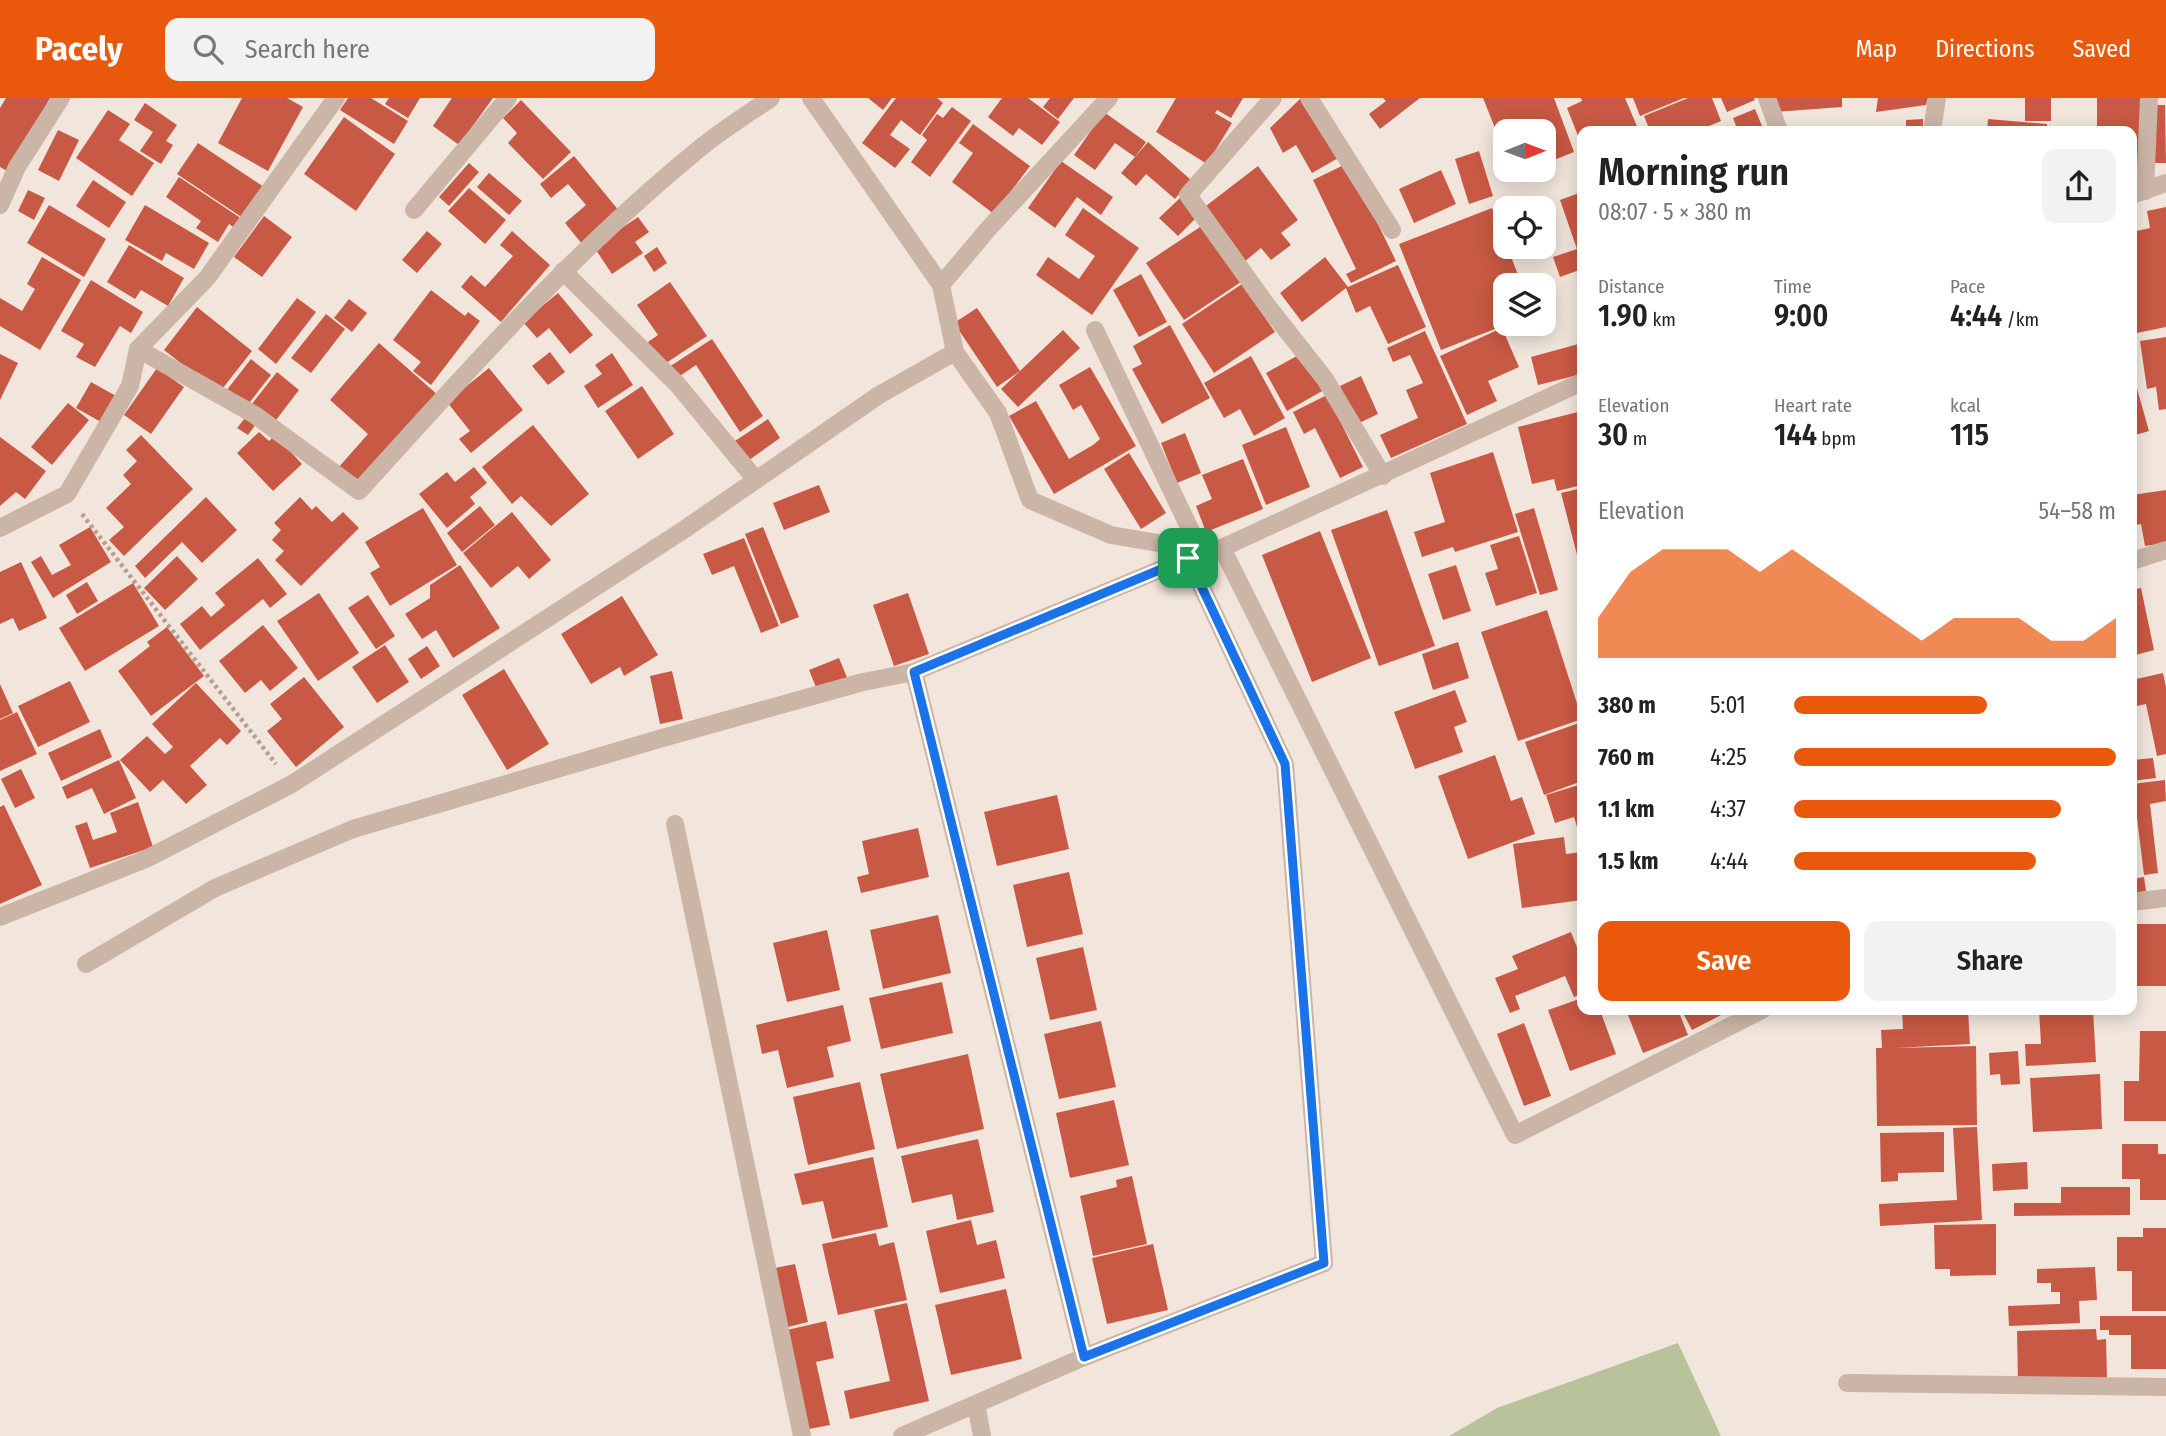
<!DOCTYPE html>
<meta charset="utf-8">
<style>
:root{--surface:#fff;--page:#f2f2f2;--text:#222;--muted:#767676;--accent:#ea580c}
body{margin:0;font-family:"Fira Sans Condensed",sans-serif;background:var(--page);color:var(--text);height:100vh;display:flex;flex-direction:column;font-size:26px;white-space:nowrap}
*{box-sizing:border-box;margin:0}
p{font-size:23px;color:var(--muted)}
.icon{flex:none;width:38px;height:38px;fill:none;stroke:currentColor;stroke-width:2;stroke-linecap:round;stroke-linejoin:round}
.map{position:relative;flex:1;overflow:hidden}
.drawer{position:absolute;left:1577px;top:28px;width:560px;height:889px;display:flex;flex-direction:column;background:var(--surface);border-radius:14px;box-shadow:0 4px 18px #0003}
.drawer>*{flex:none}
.needle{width:46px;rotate:89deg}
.buttons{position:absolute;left:1493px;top:21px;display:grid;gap:14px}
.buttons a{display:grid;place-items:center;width:63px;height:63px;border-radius:14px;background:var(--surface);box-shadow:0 4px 18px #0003;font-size:35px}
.pin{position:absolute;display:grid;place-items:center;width:60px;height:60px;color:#fff;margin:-30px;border-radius:14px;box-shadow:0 4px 10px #0006}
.round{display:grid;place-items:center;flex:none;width:74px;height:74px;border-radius:14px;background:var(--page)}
.summary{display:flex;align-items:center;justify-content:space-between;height:119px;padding:0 21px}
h1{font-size:38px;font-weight:600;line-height:52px}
.stats{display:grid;grid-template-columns:repeat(3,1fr);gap:10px;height:119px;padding:7px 21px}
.stats div{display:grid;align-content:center}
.stats b{font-size:30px;font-weight:600}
.stats small{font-size:19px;font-weight:400}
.stats p{font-size:19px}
.chart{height:196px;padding:14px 21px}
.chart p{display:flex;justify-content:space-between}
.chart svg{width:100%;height:126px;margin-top:7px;fill:var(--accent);opacity:.7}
.action{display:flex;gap:14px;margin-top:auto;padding:14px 21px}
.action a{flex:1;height:80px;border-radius:14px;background:var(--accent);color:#fff;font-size:28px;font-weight:600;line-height:80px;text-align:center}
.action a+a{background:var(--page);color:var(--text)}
ul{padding:0 21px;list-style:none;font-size:23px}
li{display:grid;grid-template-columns:112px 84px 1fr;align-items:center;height:52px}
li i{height:18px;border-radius:9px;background:var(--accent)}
header{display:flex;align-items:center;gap:42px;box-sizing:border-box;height:98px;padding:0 35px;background:var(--accent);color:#fff}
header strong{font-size:33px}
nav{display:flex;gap:38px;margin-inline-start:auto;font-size:24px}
.search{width:490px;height:63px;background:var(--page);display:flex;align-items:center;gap:18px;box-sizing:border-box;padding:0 24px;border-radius:14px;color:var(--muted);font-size:26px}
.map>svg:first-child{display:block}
.green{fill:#b8c29b}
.building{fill:#c85944}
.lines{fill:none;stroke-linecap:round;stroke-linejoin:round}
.path{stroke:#b79e91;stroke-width:4.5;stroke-dasharray:3.5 3.5;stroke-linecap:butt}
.lane{stroke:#cbb5a7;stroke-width:18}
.street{stroke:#cbb5a7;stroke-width:18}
.route-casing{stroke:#fff;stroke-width:14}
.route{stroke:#1a73e8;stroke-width:9}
</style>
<header>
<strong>Pacely</strong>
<div class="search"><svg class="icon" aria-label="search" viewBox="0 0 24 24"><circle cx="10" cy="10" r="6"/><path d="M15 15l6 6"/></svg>Search here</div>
<nav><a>Map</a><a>Directions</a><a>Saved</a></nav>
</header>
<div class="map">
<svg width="2166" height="1338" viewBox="0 0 2166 1338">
<rect width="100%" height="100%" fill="#f2e6dc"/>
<polygon class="green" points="1678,1245 1721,1338 1449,1338 1497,1310"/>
<g class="building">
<polygon points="6,0 50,0 9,74 0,69 0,10"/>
<polygon points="242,0 287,0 303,9 268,73 218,45"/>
<polygon points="348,0 371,0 408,23 394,46 340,12"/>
<polygon points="389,0 420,0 408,20 385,6"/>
<polygon points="452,0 493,0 459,47 433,28"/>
<polygon points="868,0 892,0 883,12"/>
<polygon points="896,0 937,0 943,5 920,37 901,22 890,37 910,51 895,70 862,45"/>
<polygon points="1002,0 1028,0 1060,24 1042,47 1019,30 1013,38 988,19"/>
<polygon points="1050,0 1074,0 1058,21 1043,9"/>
<polygon points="1176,0 1243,0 1231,20 1217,12 1215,15 1232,25 1207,66 1156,34"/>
<polygon points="1301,0 1340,59 1312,75 1296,47 1283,55 1270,30"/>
<polygon points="1383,0 1420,0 1380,31 1369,16 1386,3"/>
<polygon points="1483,0 1554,0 1574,54 1544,66 1544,33 1505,33 1505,55"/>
<polygon points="1581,0 1625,0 1639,33 1582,33 1582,48 1567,10 1582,3"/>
<polygon points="1633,0 1684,0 1640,18"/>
<polygon points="1688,0 1712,0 1721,23 1697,33 1650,33 1644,18"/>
<polygon points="1721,0 1754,0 1755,2 1727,14"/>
<polygon points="1772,0 1842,0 1842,9 1773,14"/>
<polygon points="1878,0 1928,0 1926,7 1876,14"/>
<rect x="2025" y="0" width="26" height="23"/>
<polygon points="2097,0 2141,0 2140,86 2132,86 2132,33 2097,33"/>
<polygon points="521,2 571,54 543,81 508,45 517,35 503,20"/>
<polygon points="145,5 177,27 166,43 173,47 161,66 140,53 153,34 134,22"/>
<polygon points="2149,7 2165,7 2166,65 2151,65"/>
<polygon points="952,9 971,23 930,79 911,64 927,42 922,37 937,16 943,20"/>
<polygon points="1755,11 1764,33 1738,33 1733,20"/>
<polygon points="108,12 130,26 119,42 154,65 132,98 76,60"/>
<polygon points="1104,14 1146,44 1135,59 1115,45 1095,72 1074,57"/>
<polygon points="344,19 395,56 356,113 304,76"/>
<polygon points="1923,21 1923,33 1870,33 1906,30 1906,22"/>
<polygon points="1988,21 2047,26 2047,33 1987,33"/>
<polygon points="973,26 1030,68 994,116 952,84 973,55 959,45"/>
<polygon points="58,32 79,42 59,83 38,72"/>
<polygon points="1148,44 1191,82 1175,101 1146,76 1136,88 1121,75"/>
<polygon points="198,45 267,91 246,122 177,76"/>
<polygon points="1479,53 1493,98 1469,106 1455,61"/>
<polygon points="574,58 620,114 582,146 565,125 586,107 568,86 551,100 540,86"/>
<polygon points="1061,63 1113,99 1101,117 1077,99 1055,130 1028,110"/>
<polygon points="469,65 479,74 449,108 439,99"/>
<polygon points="1348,65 1396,163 1351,185 1346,176 1356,171 1313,82"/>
<polygon points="1258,68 1298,122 1281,135 1291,147 1271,162 1261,150 1243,165 1202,111"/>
<polygon points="1441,72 1456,106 1414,125 1399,91"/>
<polygon points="489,75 522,103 509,117 477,89"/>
<polygon points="179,79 242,121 236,131 229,126 218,144 196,130 201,123 166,99"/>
<polygon points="93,82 126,104 109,130 76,108"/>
<polygon points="469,90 506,122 485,146 448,113"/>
<polygon points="28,92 45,100 34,122 18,113"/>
<polygon points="1582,94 1582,171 1560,179 1553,159 1577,151 1560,102"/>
<polygon points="1180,100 1197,119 1178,138 1159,120"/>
<polygon points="49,107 106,141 84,179 27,145"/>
<polygon points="145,107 209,145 194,171 166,155 162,163 125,142"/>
<polygon points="2166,109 2166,229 2132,236 2132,134 2150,130 2147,113"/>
<polygon points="1083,110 1139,150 1092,217 1036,177 1048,159 1079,181 1095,158 1065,137"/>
<polygon points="1492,110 1522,187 1505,187 1505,227 1441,252 1399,146"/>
<polygon points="264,118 292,139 262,179 234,159"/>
<polygon points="638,119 649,134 635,144 643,155 612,176 594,149"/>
<polygon points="1203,127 1241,184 1184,222 1146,165"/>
<polygon points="427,133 442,146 417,175 402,162"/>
<polygon points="512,133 550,167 501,224 461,189 471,177 485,189 513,158 500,147"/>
<polygon points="129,147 184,180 168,208 141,192 135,201 107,184"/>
<polygon points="657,149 667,165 654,174 644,158"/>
<polygon points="42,159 81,182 40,252 0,228 0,200 22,213 35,191 27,186"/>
<polygon points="1325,159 1348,189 1398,167 1426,229 1388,246 1370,208 1356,215 1346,190 1302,224 1280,195"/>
<polygon points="1141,176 1167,224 1139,239 1113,192"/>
<polygon points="91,182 143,214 131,235 120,228 95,269 76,259 84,246 61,233"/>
<polygon points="670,184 707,238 663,267 648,244 658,237 637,207"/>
<polygon points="1242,186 1275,234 1214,275 1182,226"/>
<polygon points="431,192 465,218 468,214 480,223 431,287 413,273 421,264 393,242"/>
<polygon points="558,195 593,237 570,256 549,230 537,240 523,224"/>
<polygon points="297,200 316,214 276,266 258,251"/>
<polygon points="349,201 367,215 352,234 334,220"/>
<polygon points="197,209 252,253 219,295 164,252"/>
<polygon points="977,210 1020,273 997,289 954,225"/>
<polygon points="326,216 345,231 311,275 291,260"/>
<polygon points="1170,227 1210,300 1162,326 1132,271 1142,266 1133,248"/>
<polygon points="1502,230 1519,269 1488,283 1497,303 1467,317 1440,258"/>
<polygon points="1063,232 1080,250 1018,309 1001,291"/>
<polygon points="1425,233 1467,326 1391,360 1380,337 1418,320 1406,292 1423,285 1410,257 1393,264 1387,250"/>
<polygon points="2166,239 2166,311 2159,312 2156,289 2147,291 2140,243"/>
<polygon points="712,241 763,318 740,334 696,267 677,280 669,269"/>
<polygon points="379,245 439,298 359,389 338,370 368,336 330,302"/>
<polygon points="1582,245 1582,276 1538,287 1531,259"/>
<polygon points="550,254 565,274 548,287 532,268"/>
<polygon points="1304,254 1324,292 1287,313 1266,275"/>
<polygon points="612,255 633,287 598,310 584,288 602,276 595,267"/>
<polygon points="0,256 18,265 0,302"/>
<polygon points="1251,258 1285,320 1254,338 1240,311 1224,320 1204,285"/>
<polygon points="251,261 271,277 246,309 226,293"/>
<polygon points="1090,269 1136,348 1054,396 1009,318 1036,303 1069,361 1093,347 1100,341 1081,307 1073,312 1059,287"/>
<polygon points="157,270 184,289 151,336 124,317"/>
<polygon points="489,270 523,312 471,355 459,341 470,333 447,304"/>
<polygon points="2132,273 2149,333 2132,338"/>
<polygon points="277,274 299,292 273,326 251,307"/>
<polygon points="1361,278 1378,316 1357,326 1340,288"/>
<polygon points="91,284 116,298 101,324 76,310"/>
<polygon points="642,288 674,336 638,361 605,313"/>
<polygon points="1327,297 1363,369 1340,380 1315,330 1304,336 1293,314"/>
<polygon points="68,305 89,322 52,367 31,349"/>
<polygon points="1582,313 1582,387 1557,393 1554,381 1532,386 1518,329"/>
<polygon points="249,315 259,322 248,337 237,330"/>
<polygon points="768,321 780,340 745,365 732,345"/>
<polygon points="533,327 589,396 551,428 521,398 512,406 482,369"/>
<polygon points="1286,329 1310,389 1266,407 1242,347"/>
<polygon points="259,334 269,343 275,337 302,366 273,393 237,355"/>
<polygon points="1185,335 1201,375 1177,385 1161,345"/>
<polygon points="141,337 193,391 124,458 109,442 124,429 106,410 131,386 123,377 137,363 126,352"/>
<polygon points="0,339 46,373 25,401 16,394 0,408"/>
<polygon points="1493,354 1518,434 1455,454 1453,449 1422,459 1414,434 1445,424 1430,375"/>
<polygon points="1129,355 1166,415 1141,431 1104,371"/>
<polygon points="1243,361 1263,411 1206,434 1196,408 1212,401 1202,377"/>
<polygon points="474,369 487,385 470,399 475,406 447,430 419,396 447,374 455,384"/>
<polygon points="819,387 830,414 784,432 773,405"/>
<polygon points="1582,390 1582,472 1581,472 1561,395"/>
<polygon points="2166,392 2166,445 2145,448 2141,426 2132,428 2132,397"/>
<polygon points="206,399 237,432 202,465 182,444 145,480 135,468"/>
<polygon points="300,399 312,412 316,408 332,424 343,414 359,430 301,488 275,462 284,453 272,442 281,432 274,425"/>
<polygon points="480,408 495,427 462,454 447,435"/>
<polygon points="423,410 457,467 390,508 370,475 380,469 365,444"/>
<polygon points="1534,410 1558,492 1540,497 1515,416"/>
<polygon points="1387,412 1435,548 1379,568 1331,432"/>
<polygon points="512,414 551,462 529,481 518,468 491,490 463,455"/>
<polygon points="90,429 111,464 53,500 31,464 41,458 52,477 71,467 59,447"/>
<polygon points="763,429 799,519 781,526 745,436"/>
<polygon points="1320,433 1371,560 1312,584 1262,457"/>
<polygon points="1519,438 1537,495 1496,508 1485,475 1498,471 1490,447"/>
<polygon points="744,440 779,528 761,535 734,468 712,477 703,456"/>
<polygon points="177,458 198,481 165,512 144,490"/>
<polygon points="258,460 287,496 270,510 263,501 200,552 180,526 202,508 211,519 225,507 215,495"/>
<polygon points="21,464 47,520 19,533 13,520 0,526 0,474"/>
<polygon points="460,467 500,530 453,560 436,532 422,541 405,516 430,500 430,487"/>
<polygon points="1456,467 1471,513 1443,522 1428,476"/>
<polygon points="87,484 98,503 77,516 66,497"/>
<polygon points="133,485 159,528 85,573 59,530"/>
<polygon points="2141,490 2154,552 2132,558 2132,492"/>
<polygon points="319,495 359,555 318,583 277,523"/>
<polygon points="908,495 929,556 894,568 873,507"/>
<polygon points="368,497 395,538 376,551 348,510"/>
<polygon points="622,498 658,557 624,578 620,569 591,586 561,536"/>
<polygon points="1547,512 1582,621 1518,643 1481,534"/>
<polygon points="263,527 298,570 270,593 261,582 245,595 219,563"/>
<polygon points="167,529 204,578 151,618 118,573 150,548 147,544"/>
<polygon points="1458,544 1469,580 1433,592 1422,556"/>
<polygon points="385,547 409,584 377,605 352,569"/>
<polygon points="427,548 440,568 421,581 408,561"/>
<polygon points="839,560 848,582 818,594 809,572"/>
<polygon points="504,571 549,646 507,672 462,597"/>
<polygon points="672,573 683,621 660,626 650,578"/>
<polygon points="2163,575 2166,589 2166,656 2157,658 2146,606 2132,609 2132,582"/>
<polygon points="304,579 344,629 296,669 267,633 282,621 270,606"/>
<polygon points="70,583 90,624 38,649 18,608"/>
<polygon points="196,585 241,633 227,647 220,640 190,668 207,687 186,706 163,682 150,694 120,662 147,638 165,656 173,649 152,626"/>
<polygon points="0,586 13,615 0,621"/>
<polygon points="1455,592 1467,624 1454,629 1463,654 1415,671 1394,614"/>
<polygon points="17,614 37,656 0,673 0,622"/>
<polygon points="1582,624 1582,683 1544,697 1525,644"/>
<polygon points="100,631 112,659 61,683 48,655"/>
<polygon points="1495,657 1511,703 1522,699 1535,736 1468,761 1438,678"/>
<polygon points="2153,660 2156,680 2132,683 2132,662"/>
<polygon points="119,662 136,700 104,716 92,690 67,701 62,689"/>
<polygon points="21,671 35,700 15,710 1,681"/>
<polygon points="2165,682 2166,703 2150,706 2158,775 2144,777 2137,720 2132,721 2132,686"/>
<polygon points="1582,686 1582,742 1581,742 1574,719 1555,725 1546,697"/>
<polygon points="1057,697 1069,751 997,768 984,714"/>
<polygon points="138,704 153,749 90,770 75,728 87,724 93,742 117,734 110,715"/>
<polygon points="4,707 42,787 0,806 0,709"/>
<polygon points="918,730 929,779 861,795 857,779 869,776 862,743"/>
<polygon points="1564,739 1566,756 1582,754 1582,802 1522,810 1513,746"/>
<polygon points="1069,774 1083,836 1027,849 1013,787"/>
<polygon points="2144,779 2146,793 2132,795 2132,781"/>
<polygon points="938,817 951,875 883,891 870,832"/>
<rect x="2134" y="826" width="32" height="62"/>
<polygon points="827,832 840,892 787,904 773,845"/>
<polygon points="1571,834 1582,862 1582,896 1574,899 1565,878 1515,898 1520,911 1510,915 1495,880 1518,871 1512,858"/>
<polygon points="1083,849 1097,912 1050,922 1036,860"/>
<polygon points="942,884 953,935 881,951 869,900"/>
<polygon points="1582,900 1582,912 1600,912 1616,956 1570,973 1548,912"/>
<polygon points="843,907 851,943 827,949 834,979 787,990 778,952 762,956 756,927"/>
<polygon points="1626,912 1678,912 1688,937 1643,955"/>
<polygon points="1685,912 1731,912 1692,932 1682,913"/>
<polygon points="1902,912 1968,912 1970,946 1895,950 1976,948 1977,1027 1877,1028 1876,950 1882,950 1881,932 1903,931"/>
<polygon points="2039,912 2093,912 2096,964 2026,968 2025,946 2041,946"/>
<polygon points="1101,923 1116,989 1059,1001 1044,936"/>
<polygon points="1524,925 1551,998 1524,1008 1497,936"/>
<polygon points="2140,933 2166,933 2166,1023 2124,1023 2124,983 2139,983"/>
<polygon points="2018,953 2020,986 2001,987 2000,976 1990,977 1989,955"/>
<polygon points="968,956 984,1031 897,1051 880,976"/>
<polygon points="2100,976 2102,1031 2033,1034 2030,980"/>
<polygon points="860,984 875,1051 808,1067 793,999"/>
<polygon points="1114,1002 1129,1067 1070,1080 1056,1015"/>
<polygon points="1977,1029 1982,1122 1880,1128 1879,1106 1957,1102 1953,1030"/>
<polygon points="1944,1034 1944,1074 1898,1075 1898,1083 1881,1084 1880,1035"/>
<polygon points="978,1041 994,1114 957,1122 952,1096 912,1105 901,1058"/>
<polygon points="2122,1046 2158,1046 2158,1056 2166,1056 2166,1102 2140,1102 2140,1081 2122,1081"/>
<polygon points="873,1059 888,1129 832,1141 823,1103 802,1107 794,1076"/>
<polygon points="2027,1064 2028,1091 1993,1093 1992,1066"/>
<polygon points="1132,1078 1147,1146 1093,1158 1080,1098 1117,1089 1116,1082"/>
<polygon points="2061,1089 2130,1089 2130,1117 2014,1118 2014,1105 2061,1105"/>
<polygon points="971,1122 977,1147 996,1142 1005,1180 940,1195 926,1133"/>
<polygon points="1996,1126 1996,1177 1950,1178 1950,1171 1935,1171 1934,1127"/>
<polygon points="2143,1130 2166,1130 2166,1213 2132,1213 2132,1173 2117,1173 2117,1139 2143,1139"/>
<polygon points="876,1135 879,1148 894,1144 907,1202 838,1217 822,1146"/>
<polygon points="1153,1146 1168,1212 1107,1226 1092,1160"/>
<polygon points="795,1166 808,1224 788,1229 775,1170"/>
<polygon points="2095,1169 2097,1202 2079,1203 2080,1225 2009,1228 2008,1208 2060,1206 2060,1194 2051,1194 2051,1185 2037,1185 2037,1171"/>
<polygon points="1006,1191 1022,1261 951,1277 935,1207"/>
<polygon points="907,1205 929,1303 850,1321 844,1293 890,1283 874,1212"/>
<polygon points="2100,1218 2166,1218 2166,1271 2131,1271 2131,1237 2109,1237 2109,1232 2100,1232"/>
<polygon points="826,1223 834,1260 816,1264 830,1327 809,1331 787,1232"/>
<polygon points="2096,1231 2097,1242 2106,1241 2107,1281 2018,1284 2017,1233"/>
</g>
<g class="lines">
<polyline class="path" points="82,416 276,666"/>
<polyline class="lane" points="1309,0 1392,132"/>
<g class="street">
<polyline points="811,0 941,187 955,254 998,315 1030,402 1111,437 1200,452 1222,450 1582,284"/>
<polyline points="1273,0 1188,97 1266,206 1325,281 1383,378"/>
<polyline points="1767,0 1779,33"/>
<polyline points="1932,33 1937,0"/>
<polyline points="2145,93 2149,0"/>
<polyline points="2132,97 2166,85"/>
<polyline points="0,107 17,69 61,0"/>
<polyline points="414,112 508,0"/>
<polyline points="563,173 678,287 756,382"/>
<polyline points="941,187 989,130 1109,0"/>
<path d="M 138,251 L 255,317 L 359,393 C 465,276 570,157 693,56 C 717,35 745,18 771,0"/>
<polyline points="0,430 67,396 130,288 138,251 207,180 336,0"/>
<polyline points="1222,450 1515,1037 1762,912"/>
<polyline points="2132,463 2166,452"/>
<polyline points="914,574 1084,1259"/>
<polyline points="675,726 802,1338"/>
<polyline points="2132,804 2166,800"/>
<polyline points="0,819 146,761 292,686 685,431 879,297 955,254"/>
<polyline points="86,866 215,790 353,731 659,641 863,584 914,574 1188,460 1200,452 1095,232"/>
<polyline points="1847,1285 2166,1289"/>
<polyline points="976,1306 982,1338"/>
<polyline points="902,1338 1084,1259 1324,1165 1285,666 1188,460"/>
</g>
</g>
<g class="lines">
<g class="route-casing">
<polygon id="route" points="1188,460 1285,666 1324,1165 1084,1259 914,574"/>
</g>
<use href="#route" class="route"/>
</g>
</svg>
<div class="buttons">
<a><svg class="needle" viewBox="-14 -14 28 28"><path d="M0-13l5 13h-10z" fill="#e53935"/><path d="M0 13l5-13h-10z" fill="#767676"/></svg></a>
<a><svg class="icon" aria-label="locate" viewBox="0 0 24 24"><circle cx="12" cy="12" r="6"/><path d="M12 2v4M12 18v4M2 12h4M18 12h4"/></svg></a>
<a><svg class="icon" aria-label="layers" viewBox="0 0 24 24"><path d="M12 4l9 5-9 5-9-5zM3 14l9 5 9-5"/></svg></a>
</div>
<div class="pin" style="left:1188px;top:460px;background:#1e9e55"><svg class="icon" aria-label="arrive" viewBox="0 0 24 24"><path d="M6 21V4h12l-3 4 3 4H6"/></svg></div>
<section class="drawer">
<div class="summary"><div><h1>Morning run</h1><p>08:07 · 5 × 380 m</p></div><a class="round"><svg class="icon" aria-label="share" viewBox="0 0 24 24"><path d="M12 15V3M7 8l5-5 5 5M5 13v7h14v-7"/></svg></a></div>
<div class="stats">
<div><p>Distance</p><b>1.90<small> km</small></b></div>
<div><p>Time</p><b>9:00</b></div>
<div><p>Pace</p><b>4:44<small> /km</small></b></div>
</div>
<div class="stats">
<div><p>Elevation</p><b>30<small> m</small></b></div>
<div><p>Heart rate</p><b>144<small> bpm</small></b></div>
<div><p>kcal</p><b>115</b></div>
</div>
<div class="chart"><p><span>Elevation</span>54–58 m</p>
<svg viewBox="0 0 160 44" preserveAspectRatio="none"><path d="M0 44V30L10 14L20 6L30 6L40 6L50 14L60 6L70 14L80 22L90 30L100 38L110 30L120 30L130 30L140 38L150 38L160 30V44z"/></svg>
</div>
<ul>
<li><b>380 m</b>5:01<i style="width:60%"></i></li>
<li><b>760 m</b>4:25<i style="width:100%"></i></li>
<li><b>1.1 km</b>4:37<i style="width:83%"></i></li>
<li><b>1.5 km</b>4:44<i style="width:75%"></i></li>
</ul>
<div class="action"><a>Save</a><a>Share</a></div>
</section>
</div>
